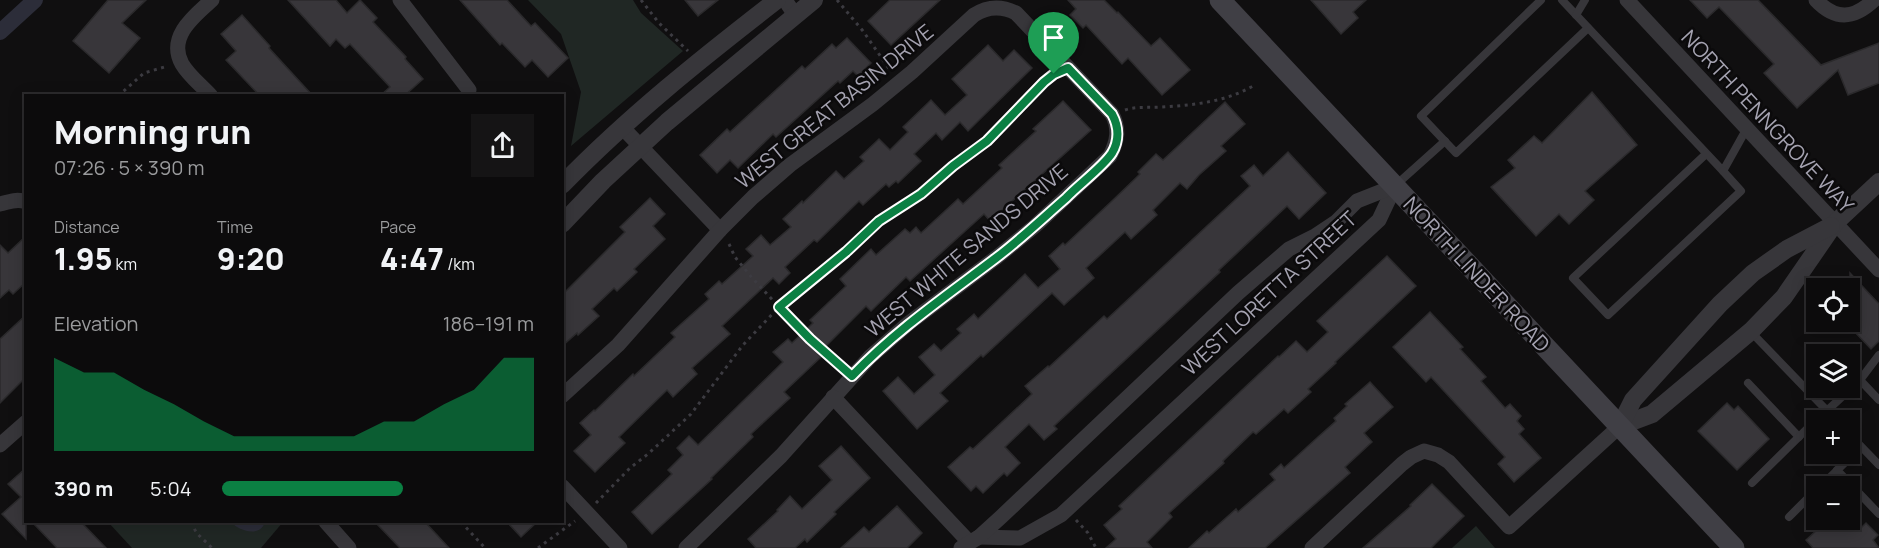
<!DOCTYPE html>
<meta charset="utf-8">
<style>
:root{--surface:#0c0b0c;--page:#151415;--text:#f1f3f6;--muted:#9a9b9d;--line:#2c2b2d;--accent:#0b8043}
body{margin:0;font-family:Manrope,sans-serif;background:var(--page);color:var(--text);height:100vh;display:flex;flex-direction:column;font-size:22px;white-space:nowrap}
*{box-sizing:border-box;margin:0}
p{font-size:20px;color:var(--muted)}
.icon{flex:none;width:33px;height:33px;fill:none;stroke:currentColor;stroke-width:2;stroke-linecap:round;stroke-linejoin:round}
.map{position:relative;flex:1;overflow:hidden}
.panel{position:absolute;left:24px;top:94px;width:540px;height:429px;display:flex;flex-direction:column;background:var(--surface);border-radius:0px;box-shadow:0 3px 15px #0003,0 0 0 2px var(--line)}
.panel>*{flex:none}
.tools{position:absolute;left:1806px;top:278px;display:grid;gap:12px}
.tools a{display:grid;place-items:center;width:54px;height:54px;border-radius:0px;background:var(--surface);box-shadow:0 3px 15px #0003,0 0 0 2px var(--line);font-size:30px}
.pin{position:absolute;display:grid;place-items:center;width:51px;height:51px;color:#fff;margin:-62px -26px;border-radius:50% 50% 50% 0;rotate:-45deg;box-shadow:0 0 6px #0007}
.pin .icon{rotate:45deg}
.round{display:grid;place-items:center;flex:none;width:63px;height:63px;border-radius:0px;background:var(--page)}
.head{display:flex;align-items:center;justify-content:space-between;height:102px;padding:0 30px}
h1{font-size:33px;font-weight:800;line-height:45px}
.metrics{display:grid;grid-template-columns:repeat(3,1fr);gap:9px;height:102px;padding:6px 30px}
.metrics div{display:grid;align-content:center}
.metrics b{font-size:30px;font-weight:800}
.metrics small{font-size:16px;font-weight:400}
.metrics p{font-size:16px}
.chart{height:168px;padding:12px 30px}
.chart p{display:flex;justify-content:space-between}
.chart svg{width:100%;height:108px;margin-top:6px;fill:var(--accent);opacity:.7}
ul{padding:0 30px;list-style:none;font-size:20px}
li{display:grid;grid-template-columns:96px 72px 1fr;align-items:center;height:45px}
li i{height:15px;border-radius:8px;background:var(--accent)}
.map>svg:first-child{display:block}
.green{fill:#202724}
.water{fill:#2c2d39}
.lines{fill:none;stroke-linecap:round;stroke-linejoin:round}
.canal{stroke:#2c2d39;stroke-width:16}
.building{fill:#38363a;stroke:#2b2a2c;stroke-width:1.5}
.path{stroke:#3c3b41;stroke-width:3;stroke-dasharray:3 4.5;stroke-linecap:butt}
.service{stroke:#37363a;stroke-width:8}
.minor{stroke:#37363a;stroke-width:15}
.tertiary{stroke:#37363a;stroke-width:18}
.secondary{stroke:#403f45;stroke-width:21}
.route-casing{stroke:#fff;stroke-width:12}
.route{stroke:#0b8043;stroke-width:8}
.labels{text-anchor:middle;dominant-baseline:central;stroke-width:5;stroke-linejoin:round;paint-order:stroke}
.street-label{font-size:21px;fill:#a4a2b0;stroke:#0b0a0b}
</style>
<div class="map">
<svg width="1879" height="548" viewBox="0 0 1879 548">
<rect width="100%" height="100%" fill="#100f10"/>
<g class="green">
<polygon points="528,0 633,0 641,13 683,51 571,146 581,92 561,34"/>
<polygon points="108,522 283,522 261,548 132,548"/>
<polygon points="1476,526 1495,548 1452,548"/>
</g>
<path class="water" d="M 231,522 L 265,522 C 260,538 239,531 231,522 Z"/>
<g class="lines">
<polyline class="canal" points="0,32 35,0"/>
</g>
<g class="building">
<polygon points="108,0 146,0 122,23 140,38 109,73 73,41"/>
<polygon points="288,0 336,0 347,13 360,0 377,18 373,22 406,57 405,59 423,79 404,96 380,96 390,87 350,44 345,48 336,39 330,46"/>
<polygon points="460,0 507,0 531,26 535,23 568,58 548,77 532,60 525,67 502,43 500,45"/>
<polygon points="685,0 718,0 698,16"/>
<polygon points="890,0 940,0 891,45 868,21"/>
<polygon points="1068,0 1104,0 1117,13 1118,12 1151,46 1160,38 1190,70 1162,95 1128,58 1122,64 1086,25 1083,28 1070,15 1076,9"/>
<polygon points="1311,0 1366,0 1353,12 1358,18 1341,34"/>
<polygon points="1690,0 1758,0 1821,65 1879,43 1879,83 1848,95 1838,70 1797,108 1764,73 1774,64 1719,7 1707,18"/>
<polygon points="242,15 270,46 269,48 313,96 260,96 226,60 236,51 221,34"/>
<polygon points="847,38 871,63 858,76 853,71 840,83 838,81 776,137 773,134 738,168 730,160 717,173 700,155 727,129 730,132 802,66 805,69 832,44 836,48"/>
<polygon points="988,45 1003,61 1014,50 1032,68 968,131 960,122 942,140 936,133 914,154 921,161 898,183 896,181 889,187 886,184 863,205 859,201 817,242 814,240 785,267 790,273 779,284 773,278 722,326 730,334 692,368 697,374 673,397 667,390 619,437 625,443 595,472 574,451 591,435 580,423 594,410 595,411 633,374 634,376 675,337 671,333 709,299 705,294 719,281 722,284 753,256 746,249 761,235 770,245 791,227 783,219 802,201 803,203 836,171 844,179 864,161 860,157 879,139 890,150 908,132 903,127 931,100 945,115 967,95 952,79"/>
<polygon points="1592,92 1637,145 1585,191 1594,200 1569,224 1559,214 1536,236 1491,187 1515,168 1508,160 1534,136 1542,143"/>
<polygon points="1063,101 1091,130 990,221 984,214 910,281 906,277 871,311 866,306 818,354 821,357 784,392 790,398 751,434 753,437 711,478 712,479 652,534 632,512 672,474 668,470 683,455 677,448 689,436 698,445 783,362 773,352 788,339 792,343 813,323 810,320 846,286 840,279 871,249 876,255 905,229 910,233 916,227 921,233 958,199 963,204 1002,168 999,165 1036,131 1033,129"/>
<polygon points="1225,102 1245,124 1221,146 1226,151 1199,175 1187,189 1180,183 1153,210 1157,215 1131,239 1125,232 1086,268 1094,278 1064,305 1052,293 983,357 981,355 940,393 948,401 917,429 883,391 898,377 914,394 935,375 919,357 934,344 941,351 961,333 957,329 974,314 978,319 1025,274 1038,288 1060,269 1049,256 1063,243 1065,245 1113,200 1140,174 1138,172 1156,154 1163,160"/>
<polygon points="1288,152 1326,193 1299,219 1287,206 1219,270 1220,272 1054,426 1057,429 1044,440 1029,424 1005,447 1020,463 1007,476 1004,473 983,493 976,486 971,491 948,467 970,447 973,449 1032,394 1025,386 1048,366 1049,367 1104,316 1107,319 1250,186 1241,176 1254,165 1263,176"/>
<polygon points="650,198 665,214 653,226 665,239 634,269 637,272 617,291 614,288 592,309 599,316 578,335 577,333 562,346 562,295 625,232 620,227"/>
<polygon points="26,236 26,282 13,294 9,290 0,298 0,245 8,253"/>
<polygon points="1387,256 1416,286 1335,362 1336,363 1308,389 1311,392 1288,413 1284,409 1256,434 1253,432 1223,461 1224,463 1169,513 1172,517 1147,542 1152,548 1106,548 1116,539 1104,525 1122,509 1119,506 1278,356 1279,357 1296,341 1307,352 1328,332 1317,321"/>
<polygon points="1850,273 1879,304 1879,341 1871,349 1850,327"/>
<polygon points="1430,312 1463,347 1460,349 1486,377 1481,381 1505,408 1510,404 1521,416 1517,421 1524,429 1519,434 1541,458 1514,482 1498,464 1505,457 1431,377 1426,382 1393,347"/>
<polygon points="26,315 26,377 0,403 0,339"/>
<polygon points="1370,382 1393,407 1364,433 1372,442 1345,467 1350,473 1265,548 1189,548 1207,531 1209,533 1236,509 1238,512 1275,480 1270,474 1281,464 1284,468 1318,437 1336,421 1334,418 1347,406 1345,404"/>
<polygon points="1727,403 1734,410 1738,406 1769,439 1737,470 1698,431"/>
<polygon points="841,446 870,478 834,512 836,514 807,542 805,539 795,548 756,548 748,539 778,511 777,510 790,496 802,509 832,480 819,466"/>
<polygon points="26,468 26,539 2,514 21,497 8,484"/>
<polygon points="1432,484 1464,516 1437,542 1431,548 1363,548 1411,506 1410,505"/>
<polygon points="897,506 922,533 907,548 841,548 864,527 869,532"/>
<polygon points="1829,519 1852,519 1861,528 1866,523 1878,535 1873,540 1879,548 1813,548 1806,540"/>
<polygon points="32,522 81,522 106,548 57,548"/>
<polygon points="375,522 425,522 449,548 400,548"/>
<polygon points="507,522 537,522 521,537"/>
</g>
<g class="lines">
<g class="path">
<polyline points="641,0 659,23 688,51"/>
<polyline points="837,0 863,31 890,70"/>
<polyline points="118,96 144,73 168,66"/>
<path d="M 1125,110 C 1137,106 1149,108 1162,107 C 1194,105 1225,102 1253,86"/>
<polyline points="729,244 735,257 753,279 810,340 842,366"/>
<polyline points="596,503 630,468 648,454 691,414 743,345 779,307 846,252 879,221 921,193 953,166 987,141 1036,89 1053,75"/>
<polyline points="1076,520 1088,533 1096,548"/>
<path d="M 195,522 L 193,526 C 197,536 205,540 212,548"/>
<polyline points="461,522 485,548"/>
<polyline points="538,548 575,521"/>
</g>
<g class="service">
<polyline points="1541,0 1421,116 1456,153 1588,28"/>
<polyline points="1562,0 1723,171 1747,128"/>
<polyline points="1576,15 1585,0"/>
<polyline points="1706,154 1573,278 1608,315 1741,191 1723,171"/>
<polyline points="1397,184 1445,141"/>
<polyline points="1751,332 1836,420"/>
<polyline points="1860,380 1879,400"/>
<polyline points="1748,383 1799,437"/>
<polyline points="1817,420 1860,380 1879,355"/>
<polyline points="1850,435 1879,465"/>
<polyline points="1837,470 1879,514"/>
<polyline points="1752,483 1816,420"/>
<polyline points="1821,486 1861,447"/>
<polyline points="1789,517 1816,490"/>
</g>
<g class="minor">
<polyline points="400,0 469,90"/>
<polyline points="785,0 795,15"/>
<polyline points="1627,0 1879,270"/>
<path d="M 1816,0 C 1836,21 1854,19 1874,0"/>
<path d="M 211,96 C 202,86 189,76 182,64 C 167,37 194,16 212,0"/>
<polyline points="622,127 720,230"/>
<path d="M 0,204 C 9,202 17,198 26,202"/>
<path d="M 562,396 L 618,345 L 720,230 L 753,197 L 790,165 L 873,104 L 912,72 L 974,15 C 988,6 1002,6 1016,13 L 1112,114 C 1120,129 1117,142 1110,156 L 1035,226 L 997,257 L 909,323 L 870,357 L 781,456 L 686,548"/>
<polyline points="833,397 969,542"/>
<polyline points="0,445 26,422"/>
<polyline points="562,486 620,548"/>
<polyline points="326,522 349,548"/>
<polyline points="979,537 1020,538 1061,515 1379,220 1395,186"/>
<polyline points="961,548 979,537 1001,517 1238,293 1289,249 1315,236 1336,222 1357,201 1395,186"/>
<polyline points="1312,548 1402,464 1411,457 1424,451 1438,455 1449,462 1509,527 1620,426"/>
</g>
<g class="tertiary">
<path d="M 562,185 C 628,117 702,58 777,0"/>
<polyline points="562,224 603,181 667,122 814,0"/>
<polyline points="1620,426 1652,414 1751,331 1784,297 1835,223 1879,182"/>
<polyline points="1620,426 1633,400 1720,304 1753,273 1787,249 1831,226"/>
</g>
<polyline class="secondary" points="1220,0 1734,548"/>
</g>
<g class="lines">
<g class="route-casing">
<path id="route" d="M 1068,68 L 1112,114 C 1119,127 1119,141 1112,153 C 1104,166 1077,186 1066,198 C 1043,218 1021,239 996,258 C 946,296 896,330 852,376 L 810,339 L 779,307 L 846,252 L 879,221 L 921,194 L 953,166 L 987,141 L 1044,82 L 1054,74 Z"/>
</g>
<use href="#route" class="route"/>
</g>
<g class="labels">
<g class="street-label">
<text transform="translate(834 106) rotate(-39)">WEST GREAT BASIN DRIVE</text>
<text transform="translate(1768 121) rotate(47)">NORTH PENNGROVE WAY</text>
<text transform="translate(966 250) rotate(-40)">WEST WHITE SANDS DRIVE</text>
<text transform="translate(1477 274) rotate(47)">NORTH LINDER ROAD</text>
<text transform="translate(1269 293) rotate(-43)">WEST LORETTA STREET</text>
</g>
</g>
</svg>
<div class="tools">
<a><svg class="icon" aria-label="locate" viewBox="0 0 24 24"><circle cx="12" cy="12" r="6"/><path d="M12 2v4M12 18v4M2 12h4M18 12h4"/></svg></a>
<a><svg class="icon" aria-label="layers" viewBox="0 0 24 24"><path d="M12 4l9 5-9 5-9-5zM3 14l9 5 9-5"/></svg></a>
<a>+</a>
<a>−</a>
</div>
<div class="pin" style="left:1054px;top:74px;background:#1e9e55"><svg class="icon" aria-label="arrive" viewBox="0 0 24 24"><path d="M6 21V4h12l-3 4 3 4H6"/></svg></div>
<section class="panel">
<div class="head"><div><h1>Morning run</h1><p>07:26 · 5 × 390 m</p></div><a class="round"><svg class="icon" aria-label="share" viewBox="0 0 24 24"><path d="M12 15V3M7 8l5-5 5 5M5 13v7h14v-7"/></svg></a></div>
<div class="metrics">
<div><p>Distance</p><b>1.95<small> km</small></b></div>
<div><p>Time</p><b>9:20</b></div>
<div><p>Pace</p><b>4:47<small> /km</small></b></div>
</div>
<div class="chart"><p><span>Elevation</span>186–191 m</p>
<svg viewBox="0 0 160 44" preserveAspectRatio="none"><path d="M0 44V6L10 12L20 12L30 19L40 25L50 32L60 38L70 38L80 38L90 38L100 38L110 32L120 32L130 25L140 19L150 6L160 6V44z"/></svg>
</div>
<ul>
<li><b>390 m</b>5:04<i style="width:58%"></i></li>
</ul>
</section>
</div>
